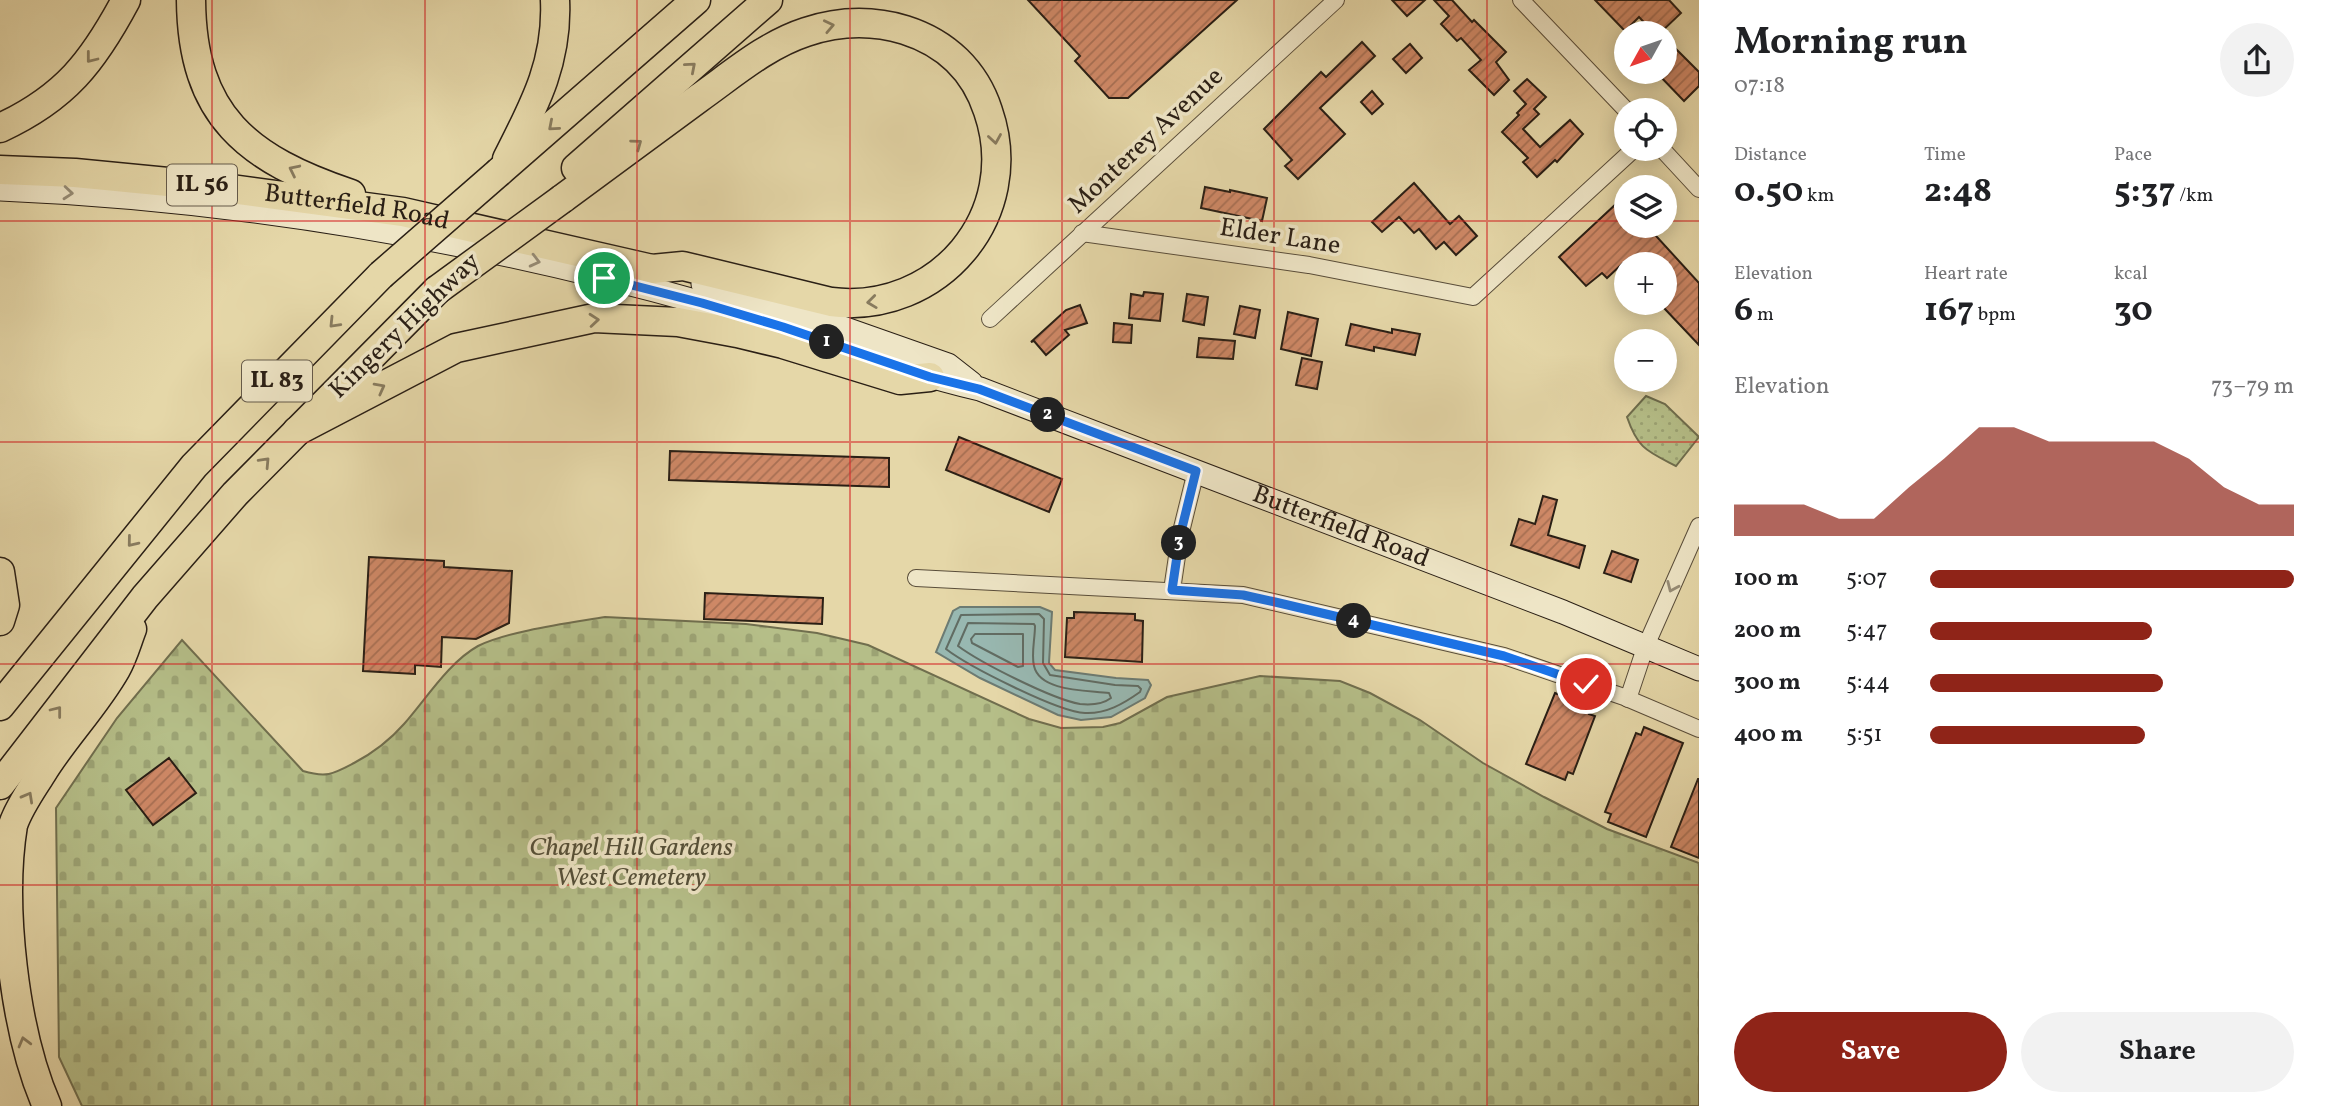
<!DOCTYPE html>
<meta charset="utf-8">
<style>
:root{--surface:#fff;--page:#f2f2f2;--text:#202124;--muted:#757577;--accent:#8f2418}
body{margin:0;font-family:Vollkorn,serif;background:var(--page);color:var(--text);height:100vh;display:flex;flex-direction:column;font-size:26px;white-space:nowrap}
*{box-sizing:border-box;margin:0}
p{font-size:23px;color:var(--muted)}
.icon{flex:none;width:38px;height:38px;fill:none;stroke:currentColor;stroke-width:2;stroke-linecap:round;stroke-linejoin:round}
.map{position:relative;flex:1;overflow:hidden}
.side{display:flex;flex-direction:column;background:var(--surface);width:630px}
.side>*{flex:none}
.needle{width:46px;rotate:230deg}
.fabs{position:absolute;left:1614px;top:21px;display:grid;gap:14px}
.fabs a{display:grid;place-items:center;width:63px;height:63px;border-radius:50%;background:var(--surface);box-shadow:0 4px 18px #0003;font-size:35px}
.pin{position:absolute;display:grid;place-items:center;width:60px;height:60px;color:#fff;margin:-30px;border:4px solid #fff;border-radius:50%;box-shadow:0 2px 7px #0007}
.km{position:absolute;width:35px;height:35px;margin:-18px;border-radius:50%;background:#222;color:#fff;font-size:19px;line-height:35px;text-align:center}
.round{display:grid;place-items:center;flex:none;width:74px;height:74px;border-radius:37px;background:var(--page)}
.headline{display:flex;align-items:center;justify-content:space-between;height:119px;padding:0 35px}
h1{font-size:38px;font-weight:700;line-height:52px}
.stats{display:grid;grid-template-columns:repeat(3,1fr);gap:10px;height:119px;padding:7px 35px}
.stats div{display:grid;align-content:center}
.stats b{font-size:35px;font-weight:700}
.stats small{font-size:19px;font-weight:400}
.stats p{font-size:19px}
.chart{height:196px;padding:14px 35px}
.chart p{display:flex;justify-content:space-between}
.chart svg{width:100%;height:126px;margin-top:7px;fill:var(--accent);opacity:.7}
.action{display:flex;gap:14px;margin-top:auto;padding:14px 35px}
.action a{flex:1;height:80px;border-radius:42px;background:var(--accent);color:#fff;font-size:28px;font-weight:700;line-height:80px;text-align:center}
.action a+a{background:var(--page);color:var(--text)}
ul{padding:0 35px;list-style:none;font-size:23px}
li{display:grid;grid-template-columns:112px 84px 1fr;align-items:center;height:52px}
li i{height:18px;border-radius:9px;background:var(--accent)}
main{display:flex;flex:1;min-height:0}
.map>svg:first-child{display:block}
.green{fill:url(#green-dots);stroke:#706e4e;stroke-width:2}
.cemetery{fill:url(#cemetery-stones);stroke:#706e4e;stroke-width:2}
.water{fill:#98b8b1;stroke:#6c7b73;stroke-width:2}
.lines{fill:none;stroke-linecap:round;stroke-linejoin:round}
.shore{stroke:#616c63;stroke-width:2}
.building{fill:url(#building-hatch);stroke:#2a1f15;stroke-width:2}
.street-casing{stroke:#594d3a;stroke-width:18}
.secondary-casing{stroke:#2a1f15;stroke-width:25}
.highway-casing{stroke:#2a1f15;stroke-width:31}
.street{stroke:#eee5c6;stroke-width:16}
.secondary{stroke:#eee5c6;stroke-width:23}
.highway{stroke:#e5d7a8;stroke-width:28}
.highway-bridge-casing{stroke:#2a1f15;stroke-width:31;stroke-linecap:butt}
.highway-bridge{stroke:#e5d7a8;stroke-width:28}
.oneway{stroke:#887b5e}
.oneway2{stroke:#968c76}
.route-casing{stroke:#fff;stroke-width:14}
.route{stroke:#1a73e8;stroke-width:9}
.grid{fill:none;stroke:#d62828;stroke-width:2;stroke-opacity:0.55}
.labels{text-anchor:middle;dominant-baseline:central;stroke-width:7;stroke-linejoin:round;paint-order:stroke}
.shield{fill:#eee5c6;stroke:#655a4a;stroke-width:2}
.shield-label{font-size:24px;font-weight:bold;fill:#2a1f15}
.street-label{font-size:26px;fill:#2a1f15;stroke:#eee5c6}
.park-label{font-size:26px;font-style:italic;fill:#544f38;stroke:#eee5c6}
</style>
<main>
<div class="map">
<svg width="1699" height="1106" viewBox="0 0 1699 1106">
<defs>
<pattern id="green-dots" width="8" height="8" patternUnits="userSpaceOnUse" patternTransform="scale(1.75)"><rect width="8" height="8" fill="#b5be88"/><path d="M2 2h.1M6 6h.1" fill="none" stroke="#9ca374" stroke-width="1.8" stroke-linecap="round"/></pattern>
<pattern id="cemetery-stones" width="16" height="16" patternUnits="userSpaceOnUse" patternTransform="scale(1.75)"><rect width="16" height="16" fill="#b5be88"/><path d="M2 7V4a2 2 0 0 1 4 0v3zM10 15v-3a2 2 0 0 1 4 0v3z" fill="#9ca374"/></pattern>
<pattern id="building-hatch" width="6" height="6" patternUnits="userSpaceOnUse" patternTransform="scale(1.75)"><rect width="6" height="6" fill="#ce8866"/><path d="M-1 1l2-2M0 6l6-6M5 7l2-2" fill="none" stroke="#a76f53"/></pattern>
</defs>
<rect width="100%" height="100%" fill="#e5d7a8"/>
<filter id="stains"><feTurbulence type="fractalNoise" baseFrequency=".00286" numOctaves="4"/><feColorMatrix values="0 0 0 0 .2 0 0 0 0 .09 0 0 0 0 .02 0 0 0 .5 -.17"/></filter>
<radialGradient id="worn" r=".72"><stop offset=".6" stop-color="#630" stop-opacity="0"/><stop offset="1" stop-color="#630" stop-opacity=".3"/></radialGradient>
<path class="green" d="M 1646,396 L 1665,404 L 1699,437 L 1676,466 C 1647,451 1638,449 1627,417 Z"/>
<path class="cemetery" d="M 605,617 L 746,624 L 817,633 L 868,645 L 1029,719 L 1061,728 L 1103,727 L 1120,723 L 1167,697 L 1260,676 L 1340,681 L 1370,693 L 1420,720 L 1483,763 L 1544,797 L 1607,829 L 1699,863 L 1699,1106 L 82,1106 L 59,1057 L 56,808 L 117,718 L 182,640 L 303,771 C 327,778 333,774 354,763 C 373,753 390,740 404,724 C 426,699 449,662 478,646 C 508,631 570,623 605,617 Z"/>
<polygon class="water" points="960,607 1040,607 1052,612 1049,663 1055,670 1116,678 1148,680 1151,685 1145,698 1111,717 1081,720 1058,715 980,678 936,652 953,611"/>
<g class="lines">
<g class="shore">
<path d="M 1039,614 L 1044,619 L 1043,663 L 1050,675 L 1115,685 L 1138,686 L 1141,689 L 1140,692 C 1123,704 1106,714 1085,713 C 1058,712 968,666 946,649 L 961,615 Z"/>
<path d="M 968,623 L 1034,624 L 1035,626 C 1035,639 1031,654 1034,666 C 1040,692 1087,690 1109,693 L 1111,698 C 1103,704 1090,705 1080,704 C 1052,699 981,663 958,646 Z"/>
<polygon points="975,634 1023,634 1023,666 1018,667 972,643 971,639"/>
</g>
</g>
<g class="building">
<polygon points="1028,0 1237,0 1128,98 1109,98 1075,61 1080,56"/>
<polygon points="1392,0 1425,0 1407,16"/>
<polygon points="1434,0 1452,0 1472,22 1474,20 1506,52 1496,62 1509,80 1494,95 1469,70 1481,60 1461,38 1457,41 1441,24 1449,16"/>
<polygon points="1595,0 1669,0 1681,13 1660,33 1654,33 1639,17 1625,31"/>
<polygon points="1664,37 1699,72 1699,86 1684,101 1656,72 1664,72"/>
<polygon points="1362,42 1375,56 1320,108 1345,134 1298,179 1285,166 1292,160 1264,129 1321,72 1326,77"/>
<polygon points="1410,44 1422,58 1406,73 1393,59"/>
<polygon points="1527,79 1546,97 1534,109 1539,114 1523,129 1540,147 1570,120 1583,134 1557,162 1555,160 1537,177 1523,162 1528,158 1502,132 1519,115 1517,113 1526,104 1514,91"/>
<polygon points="1372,91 1383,104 1372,114 1361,102"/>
<polygon points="1414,183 1450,224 1459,216 1477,236 1456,255 1444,242 1436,249 1419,229 1414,233 1399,217 1382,232 1372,222"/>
<polygon points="1205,187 1230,192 1230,190 1267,198 1262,221 1201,208"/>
<polygon points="1616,204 1626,214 1626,226 1647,226 1699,283 1699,345 1664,308 1664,264 1623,263 1607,278 1602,273 1586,286 1559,257"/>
<polygon points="1144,292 1163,294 1160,321 1129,318 1131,294 1143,296"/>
<polygon points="1187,294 1208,297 1204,325 1183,321"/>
<polygon points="1080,305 1087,323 1065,330 1069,335 1046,355 1034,341 1031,342 1066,310"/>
<polygon points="1240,306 1260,310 1255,338 1234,334"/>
<polygon points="1288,312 1318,319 1311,356 1281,349"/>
<polygon points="1114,323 1132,325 1131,343 1113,342"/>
<polygon points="1351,324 1392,333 1392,329 1420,334 1415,355 1374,347 1374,351 1346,345"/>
<polygon points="1199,338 1235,341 1233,359 1197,357"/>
<polygon points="1302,358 1322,362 1317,389 1296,385"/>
<polygon points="959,437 1062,479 1049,512 946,470"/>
<polygon points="670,451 889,458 889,487 669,480"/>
<polygon points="1543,496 1557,500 1548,535 1585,546 1579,568 1511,545 1519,519 1535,524"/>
<polygon points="1612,551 1638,560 1631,582 1604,573"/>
<polygon points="369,557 444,561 444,567 512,571 509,623 476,639 442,637 441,667 415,665 415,674 363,671"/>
<polygon points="705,593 823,598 822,624 704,619"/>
<polygon points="1074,612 1135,614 1135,620 1143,621 1142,662 1065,657 1067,618 1074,618"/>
<polygon points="1555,693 1591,708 1589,714 1595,716 1573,774 1568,772 1565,780 1526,764"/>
<polygon points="1644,727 1683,743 1646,837 1608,822 1611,814 1605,812 1636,733 1641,735"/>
<polygon points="169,758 196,793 153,825 126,790"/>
<polygon points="1698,779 1699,779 1699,858 1671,847"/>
</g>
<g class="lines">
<g class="street-casing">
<g id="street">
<polyline points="1521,0 1626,110"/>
<polyline points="1662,149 1699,189"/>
<polyline points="1082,233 1309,265 1473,297 1634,149"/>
<polyline points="990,319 1336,0"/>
<polyline points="916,578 1243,595 1504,656 1624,697 1699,729"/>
<polyline points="1172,590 1180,536 1196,471"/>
<polyline points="1628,699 1645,648 1699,526"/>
</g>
</g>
<g class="secondary-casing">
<g id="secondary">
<path id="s1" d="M 0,189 C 239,199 472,239 702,303 C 796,328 885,367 980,389 L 1563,612 L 1699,669"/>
<polyline points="703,284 786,308 948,365 971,383"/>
</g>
</g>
<g class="highway-casing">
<g id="highway">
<path d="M 191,0 C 192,116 247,159 351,194"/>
<path d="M 0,128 C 65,98 93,62 126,0"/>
<path d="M 507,159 C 534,106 558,62 555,0"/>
<polyline points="576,168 768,0"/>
<path id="s2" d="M 0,170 L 75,173 L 209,186 L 403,212 L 652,269 L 683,266 L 831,302 C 938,315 1024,215 988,111 C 975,71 946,43 905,30 C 872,20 839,21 806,32 C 766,45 733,74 699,98 C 653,132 608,165 562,199"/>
<polyline points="499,172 696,0"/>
<polyline points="297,431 456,348 594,318 678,322 737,333 783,344 900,380 930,377"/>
<polyline points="0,572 5,605 0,621"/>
<polyline points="0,706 194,466 381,275"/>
<polyline points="0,785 145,597 235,494 437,290"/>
<path d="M 47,1106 C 14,1031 0,904 13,825 C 19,807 32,789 42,773 C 64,737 95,706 116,669 C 123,657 127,642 132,629"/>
</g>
</g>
<use href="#street" class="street"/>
<use href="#secondary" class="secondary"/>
<use href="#highway" class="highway"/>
<g class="highway-bridge-casing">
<g id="highway-bridge">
<polyline points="381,275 499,172"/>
<polyline points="437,290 562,199"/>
</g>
</g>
<use href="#highway-bridge" class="highway-bridge"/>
</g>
<defs><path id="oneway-chevron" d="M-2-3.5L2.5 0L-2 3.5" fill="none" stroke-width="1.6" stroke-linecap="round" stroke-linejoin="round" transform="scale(1.75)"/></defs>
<g class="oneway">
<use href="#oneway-chevron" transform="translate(829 26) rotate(-12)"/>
<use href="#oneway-chevron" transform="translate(91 58) rotate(128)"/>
<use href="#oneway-chevron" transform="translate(691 67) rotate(-41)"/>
<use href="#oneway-chevron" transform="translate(553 126) rotate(139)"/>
<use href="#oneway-chevron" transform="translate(995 139) rotate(81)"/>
<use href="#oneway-chevron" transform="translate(637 144) rotate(-36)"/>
<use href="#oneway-chevron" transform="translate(294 170) rotate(-154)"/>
<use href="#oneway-chevron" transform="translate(872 302) rotate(173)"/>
<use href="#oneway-chevron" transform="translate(594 320) rotate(-5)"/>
<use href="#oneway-chevron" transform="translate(334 323) rotate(134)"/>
<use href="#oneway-chevron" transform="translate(380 388) rotate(-28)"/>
<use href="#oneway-chevron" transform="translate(265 462) rotate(-47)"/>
<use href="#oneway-chevron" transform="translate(132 542) rotate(129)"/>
<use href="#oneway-chevron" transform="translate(57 711) rotate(-52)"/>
<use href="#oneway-chevron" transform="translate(28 797) rotate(-61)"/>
<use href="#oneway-chevron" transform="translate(24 1042) rotate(-105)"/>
</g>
<g class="oneway2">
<use href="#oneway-chevron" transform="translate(68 193) rotate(5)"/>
<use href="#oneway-chevron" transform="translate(535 261) rotate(14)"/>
<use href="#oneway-chevron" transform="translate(1672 587) rotate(114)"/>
</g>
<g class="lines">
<g class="route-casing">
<polyline id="route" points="604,278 702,303 783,327 930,377 979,389 1196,471 1180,536 1172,590 1243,595 1275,602 1504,656 1586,684"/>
</g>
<use href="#route" class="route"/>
</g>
<path class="grid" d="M 212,0 L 212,1106M 425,0 L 425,1106M 637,0 L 637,1106M 850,0 L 850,1106M 1062,0 L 1062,1106M 1274,0 L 1274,1106M 1487,0 L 1487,1106M 0,221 L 1626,221M 1664,221 L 1699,221M 0,442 L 1699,442M 0,664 L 1699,664M 0,885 L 1699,885"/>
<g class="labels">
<g class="shield">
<rect x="167" y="164.5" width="70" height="41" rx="5"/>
<rect x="242" y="360.5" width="70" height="41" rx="5"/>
</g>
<g class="shield-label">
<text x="202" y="185">IL 56</text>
<text x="277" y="381">IL 83</text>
</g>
<g class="street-label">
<text transform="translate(1146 141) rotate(-43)">Monterey Avenue</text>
<text stroke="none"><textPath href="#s2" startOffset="359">Butterfield Road</textPath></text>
<text transform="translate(1280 237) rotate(9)">Elder Lane</text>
<text transform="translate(405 326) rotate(-44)">Kingery Highway</text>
<text stroke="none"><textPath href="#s1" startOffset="1390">Butterfield Road</textPath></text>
</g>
<g class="park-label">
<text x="631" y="848">Chapel Hill Gardens<tspan x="631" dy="30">West Cemetery</tspan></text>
</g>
</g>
<rect width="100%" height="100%" filter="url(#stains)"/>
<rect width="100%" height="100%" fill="url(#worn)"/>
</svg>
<div class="fabs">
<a><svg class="needle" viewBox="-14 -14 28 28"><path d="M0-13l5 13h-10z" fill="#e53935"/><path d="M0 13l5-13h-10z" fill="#757577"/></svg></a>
<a><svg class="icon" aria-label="locate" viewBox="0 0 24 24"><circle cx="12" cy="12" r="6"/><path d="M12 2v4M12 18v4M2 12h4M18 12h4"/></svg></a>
<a><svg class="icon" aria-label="layers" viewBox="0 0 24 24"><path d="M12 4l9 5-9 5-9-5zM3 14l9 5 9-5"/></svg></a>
<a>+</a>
<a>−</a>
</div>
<div class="pin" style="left:604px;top:278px;background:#1e9e55"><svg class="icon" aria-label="arrive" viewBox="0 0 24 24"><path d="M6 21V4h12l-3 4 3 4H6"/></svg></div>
<div class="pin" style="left:1586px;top:684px;background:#d93025"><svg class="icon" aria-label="check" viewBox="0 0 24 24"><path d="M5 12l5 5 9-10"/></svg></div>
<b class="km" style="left:827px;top:342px">1</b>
<b class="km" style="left:1048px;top:415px">2</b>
<b class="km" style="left:1179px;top:543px">3</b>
<b class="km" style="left:1354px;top:621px">4</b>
</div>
<section class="side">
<div class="headline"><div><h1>Morning run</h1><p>07:18</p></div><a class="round"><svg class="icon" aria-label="share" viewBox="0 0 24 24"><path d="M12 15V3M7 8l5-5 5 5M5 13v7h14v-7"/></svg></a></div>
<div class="stats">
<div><p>Distance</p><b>0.50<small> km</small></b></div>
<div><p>Time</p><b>2:48</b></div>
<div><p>Pace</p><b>5:37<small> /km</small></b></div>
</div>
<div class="stats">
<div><p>Elevation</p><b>6<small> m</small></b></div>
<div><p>Heart rate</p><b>167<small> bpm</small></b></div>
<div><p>kcal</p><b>30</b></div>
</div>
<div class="chart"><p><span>Elevation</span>73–79 m</p>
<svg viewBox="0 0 160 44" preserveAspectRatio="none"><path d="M0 44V33L10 33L20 33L30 38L40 38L50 27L60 17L70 6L80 6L90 11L100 11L110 11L120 11L130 17L140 27L150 33L160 33V44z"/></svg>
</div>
<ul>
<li><b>100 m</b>5:07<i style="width:100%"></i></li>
<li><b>200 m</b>5:47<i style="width:61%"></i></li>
<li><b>300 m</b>5:44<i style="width:64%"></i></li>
<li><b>400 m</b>5:51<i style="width:59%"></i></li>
</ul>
<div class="action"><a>Save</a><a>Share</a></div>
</section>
</main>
